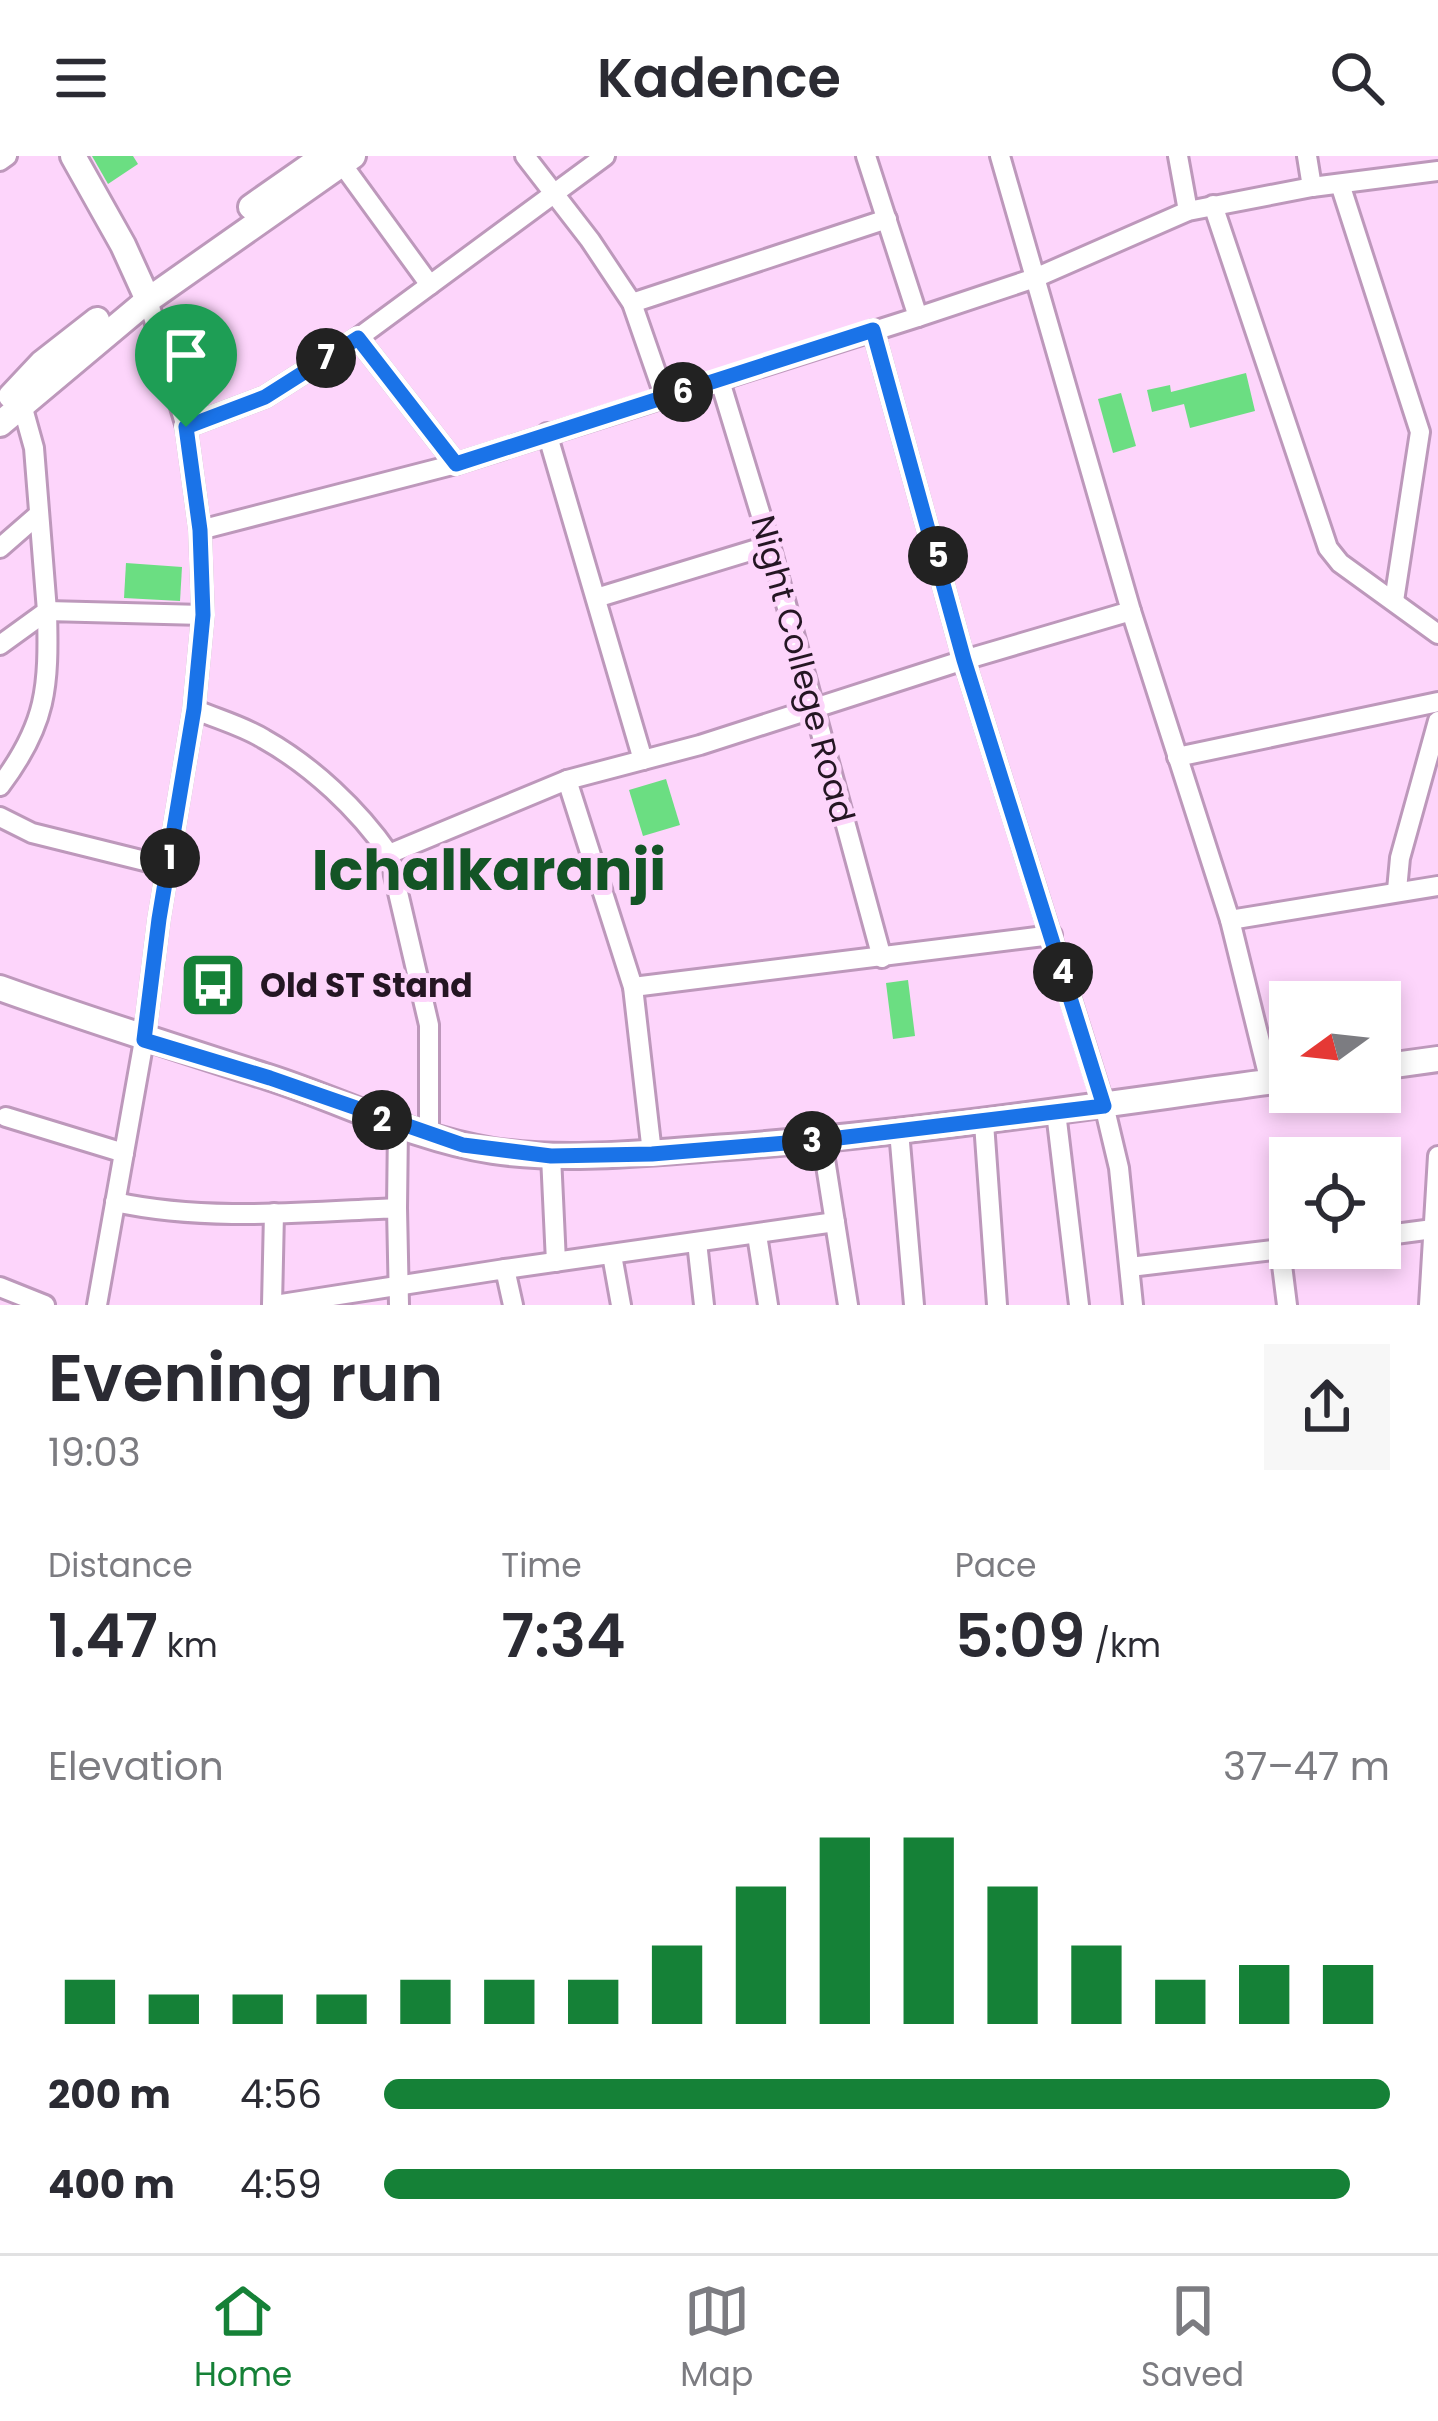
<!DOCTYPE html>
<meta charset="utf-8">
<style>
:root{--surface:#fff;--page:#f7f7f7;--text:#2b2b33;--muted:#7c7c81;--line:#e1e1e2;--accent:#158137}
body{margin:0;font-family:Poppins,sans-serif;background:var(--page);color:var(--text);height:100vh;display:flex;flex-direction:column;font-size:45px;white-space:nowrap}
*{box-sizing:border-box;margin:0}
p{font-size:39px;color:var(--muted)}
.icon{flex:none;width:66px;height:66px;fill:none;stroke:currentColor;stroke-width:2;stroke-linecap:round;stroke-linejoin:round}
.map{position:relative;height:1149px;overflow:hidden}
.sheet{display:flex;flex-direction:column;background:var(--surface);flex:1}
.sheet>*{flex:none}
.needle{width:78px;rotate:255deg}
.buttons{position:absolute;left:1269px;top:825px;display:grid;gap:24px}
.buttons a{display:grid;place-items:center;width:132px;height:132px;border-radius:0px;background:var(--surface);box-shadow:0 6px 18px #0003;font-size:60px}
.pin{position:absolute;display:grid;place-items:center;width:102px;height:102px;color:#fff;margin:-123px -51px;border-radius:50% 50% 50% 0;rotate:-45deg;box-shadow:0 0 12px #0007}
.pin .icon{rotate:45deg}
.km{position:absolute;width:60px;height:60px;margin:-30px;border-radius:50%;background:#222;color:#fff;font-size:33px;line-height:60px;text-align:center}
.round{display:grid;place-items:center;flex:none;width:126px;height:126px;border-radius:0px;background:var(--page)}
.head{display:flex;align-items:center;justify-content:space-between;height:204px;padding:0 48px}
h1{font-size:66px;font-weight:600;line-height:90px}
.metrics{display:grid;grid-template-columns:repeat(3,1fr);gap:18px;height:204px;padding:12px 48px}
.metrics div{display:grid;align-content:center}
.metrics b{font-size:60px;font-weight:600}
.metrics small{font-size:33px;font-weight:400}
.metrics p{font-size:33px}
.chart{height:336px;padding:24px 48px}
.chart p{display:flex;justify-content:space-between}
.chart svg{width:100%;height:216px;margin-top:12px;stroke:var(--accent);stroke-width:6}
ul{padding:0 48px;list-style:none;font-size:39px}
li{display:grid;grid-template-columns:192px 144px 1fr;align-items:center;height:90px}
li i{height:30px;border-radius:15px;background:var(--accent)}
header{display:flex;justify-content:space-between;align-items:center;height:156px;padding:0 48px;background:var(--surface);font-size:54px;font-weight:600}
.dock{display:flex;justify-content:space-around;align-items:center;height:168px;border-top:3px solid var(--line);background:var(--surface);font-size:33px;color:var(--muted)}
.dock a{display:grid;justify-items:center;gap:6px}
.dock .selected{color:var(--accent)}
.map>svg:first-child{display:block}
.building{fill:#6bde82}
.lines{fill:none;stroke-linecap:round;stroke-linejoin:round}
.minor-casing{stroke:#bd98bb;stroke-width:24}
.major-casing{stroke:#bd98bb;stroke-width:30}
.minor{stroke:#fff;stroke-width:18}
.major{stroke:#fff;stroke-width:24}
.route-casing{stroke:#fff;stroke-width:24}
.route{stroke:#1a73e8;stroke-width:15}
.labels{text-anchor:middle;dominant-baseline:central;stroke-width:10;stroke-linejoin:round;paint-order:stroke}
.street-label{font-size:33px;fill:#241623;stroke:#fdd5fb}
.poi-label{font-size:33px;font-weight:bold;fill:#241623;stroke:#fdd5fb;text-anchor:start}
.town-label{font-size:57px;font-weight:bold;fill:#135425;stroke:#fdd5fb}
</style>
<header><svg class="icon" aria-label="menu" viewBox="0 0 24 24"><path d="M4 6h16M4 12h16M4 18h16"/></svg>Kadence<svg class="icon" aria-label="search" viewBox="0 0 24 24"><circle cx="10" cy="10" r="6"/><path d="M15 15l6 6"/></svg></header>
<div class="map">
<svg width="1438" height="1149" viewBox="0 0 1438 1149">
<rect width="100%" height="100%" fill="#fdd5fb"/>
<g class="building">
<polygon points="92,0 133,0 138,8 108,28"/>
<polygon points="1246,217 1255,255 1190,272 1184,248 1152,256 1147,234 1170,229 1171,236"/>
<polygon points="1121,237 1136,290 1113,297 1098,243"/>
<polygon points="126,407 182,411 180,445 124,442"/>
<polygon points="666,623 680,669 643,680 629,634"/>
<polygon points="908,824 915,880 893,883 886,827"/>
</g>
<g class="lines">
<g class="minor-casing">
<g id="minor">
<polyline points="525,0 590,84 632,147 665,242"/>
<polyline points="866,0 918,161"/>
<polyline points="1178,0 1188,55"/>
<polyline points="1307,0 1312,31"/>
<polyline points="0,5 7,0"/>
<polyline points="342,8 430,129"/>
<polyline points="1340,28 1420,276 1394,445"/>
<polyline points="1213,49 1328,392 1340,407 1438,478"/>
<polyline points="632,147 887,63"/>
<polyline points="873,174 964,504 1104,949 1119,1012 1133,1149"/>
<polyline points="358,182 605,0"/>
<polyline points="720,225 770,389 882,802"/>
<polyline points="186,271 265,241 358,182 456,308"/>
<polyline points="547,277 643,604"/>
<polyline points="200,374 456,308 918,161 1035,122 1188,55 1312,31 1438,15"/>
<polyline points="0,392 39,358"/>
<polyline points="596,442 770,389"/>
<polyline points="1131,455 1230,764 1270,926"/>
<polyline points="0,489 47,455 34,292 19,238"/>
<path d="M 194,553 C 217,563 243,570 264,583 C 312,610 358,653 389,698 L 567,624 L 700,589 L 964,504 L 1131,455 L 1000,0"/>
<polyline points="1177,601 1438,546"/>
<polyline points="567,624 633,831 652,997"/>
<path d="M 0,630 C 47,568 49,531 47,455 L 203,459"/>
<polyline points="0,661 32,677 169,711"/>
<polyline points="389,698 429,869 429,979"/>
<polyline points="1397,734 1400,702 1438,565"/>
<polyline points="1230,764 1438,730"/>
<polyline points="633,831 1052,779"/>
<polyline points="1056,956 1079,1149"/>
<polyline points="6,961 124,997"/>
<polyline points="984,967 997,1149"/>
<polyline points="899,975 914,1149"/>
<polyline points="822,984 848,1149"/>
<polyline points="551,1000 556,1106"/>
<path d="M 115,1046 C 207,1066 304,1056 397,1052 L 399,1149"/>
<polyline points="397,1052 398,969"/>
<polyline points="757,1079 768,1149"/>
<polyline points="1380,1080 1433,1073"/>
<polyline points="697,1086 704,1149"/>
<polyline points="1280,1093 1287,1149"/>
<polyline points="612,1099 621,1149"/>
<polyline points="1130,1111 1290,1092"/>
<polyline points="505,1113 835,1066"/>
<polyline points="0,1131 45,1149"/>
<polyline points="97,1149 144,884 159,763 194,553 203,459 200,374 186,271 148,144"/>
<polyline points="272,1149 274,1057"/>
<polyline points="275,1149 505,1113 513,1149"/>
<polyline points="1429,1149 1438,1000"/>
</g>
</g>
<g class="major-casing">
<g id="major">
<polyline points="73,0 123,89 148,144"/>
<polyline points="251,51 324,0"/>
<polyline points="11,240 42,207 97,164"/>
<polyline points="0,268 148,144 353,0"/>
<path d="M 0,832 C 89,864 178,892 268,921 C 343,945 414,983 493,995 C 571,1006 651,996 729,991 C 918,977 1103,948 1290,923"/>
<polyline points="1380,911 1438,903"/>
</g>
</g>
<use href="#minor" class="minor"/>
<use href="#major" class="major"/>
</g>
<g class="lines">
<g class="route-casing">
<polygon id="route" points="873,174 964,504 1104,950 822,984 652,998 551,1000 463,989 270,922 144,884 159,763 194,553 203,459 200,374 186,271 265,241 358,182 456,308"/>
</g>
<use href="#route" class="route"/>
</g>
<defs>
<g id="bus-square" transform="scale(3.45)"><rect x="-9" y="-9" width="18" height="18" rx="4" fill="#158137" stroke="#fdd5fb"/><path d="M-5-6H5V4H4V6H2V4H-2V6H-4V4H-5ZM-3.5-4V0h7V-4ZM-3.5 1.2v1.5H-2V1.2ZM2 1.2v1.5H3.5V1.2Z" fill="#fff"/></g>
</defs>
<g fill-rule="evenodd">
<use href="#bus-square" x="213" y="829"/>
</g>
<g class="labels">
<g class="street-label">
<text transform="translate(803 513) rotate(75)">Night College Road</text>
</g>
<g class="poi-label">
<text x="260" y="829">Old ST Stand</text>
</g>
<g class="town-label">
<text x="489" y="714">Ichalkaranji</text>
</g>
</g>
</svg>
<div class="buttons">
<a><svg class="needle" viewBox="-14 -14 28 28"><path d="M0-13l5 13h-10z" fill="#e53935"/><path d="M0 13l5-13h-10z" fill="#7c7c81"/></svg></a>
<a><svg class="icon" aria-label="locate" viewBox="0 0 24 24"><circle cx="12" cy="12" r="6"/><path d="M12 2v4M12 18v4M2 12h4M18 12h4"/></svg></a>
</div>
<div class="pin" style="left:186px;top:271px;background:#1e9e55"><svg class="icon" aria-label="arrive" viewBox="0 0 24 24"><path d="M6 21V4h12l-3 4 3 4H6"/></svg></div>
<b class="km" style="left:170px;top:702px">1</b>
<b class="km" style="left:382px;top:964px">2</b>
<b class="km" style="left:812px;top:985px">3</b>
<b class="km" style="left:1063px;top:816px">4</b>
<b class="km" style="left:938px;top:400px">5</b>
<b class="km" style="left:683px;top:236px">6</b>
<b class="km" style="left:326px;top:202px">7</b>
</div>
<section class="sheet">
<div class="head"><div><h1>Evening run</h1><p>19:03</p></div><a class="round"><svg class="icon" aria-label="share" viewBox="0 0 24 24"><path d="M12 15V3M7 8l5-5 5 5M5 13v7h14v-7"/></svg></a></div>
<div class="metrics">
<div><p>Distance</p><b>1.47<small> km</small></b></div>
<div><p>Time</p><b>7:34</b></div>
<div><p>Pace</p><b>5:09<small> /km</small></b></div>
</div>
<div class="chart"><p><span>Elevation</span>37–47 m</p>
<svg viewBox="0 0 160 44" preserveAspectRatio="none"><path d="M5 44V35M15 44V38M25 44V38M35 44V38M45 44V35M55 44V35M65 44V35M75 44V28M85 44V16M95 44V6M105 44V6M115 44V16M125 44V28M135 44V35M145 44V32M155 44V32"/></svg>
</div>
<ul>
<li><b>200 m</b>4:56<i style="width:100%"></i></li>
<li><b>400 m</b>4:59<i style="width:96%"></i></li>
</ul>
</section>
<nav class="dock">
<a class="selected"><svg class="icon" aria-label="home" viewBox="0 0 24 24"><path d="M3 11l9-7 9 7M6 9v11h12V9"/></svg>Home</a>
<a><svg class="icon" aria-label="map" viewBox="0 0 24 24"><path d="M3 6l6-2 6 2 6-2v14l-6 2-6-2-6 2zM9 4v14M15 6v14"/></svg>Map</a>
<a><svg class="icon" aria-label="saved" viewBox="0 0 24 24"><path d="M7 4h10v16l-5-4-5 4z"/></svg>Saved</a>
</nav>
